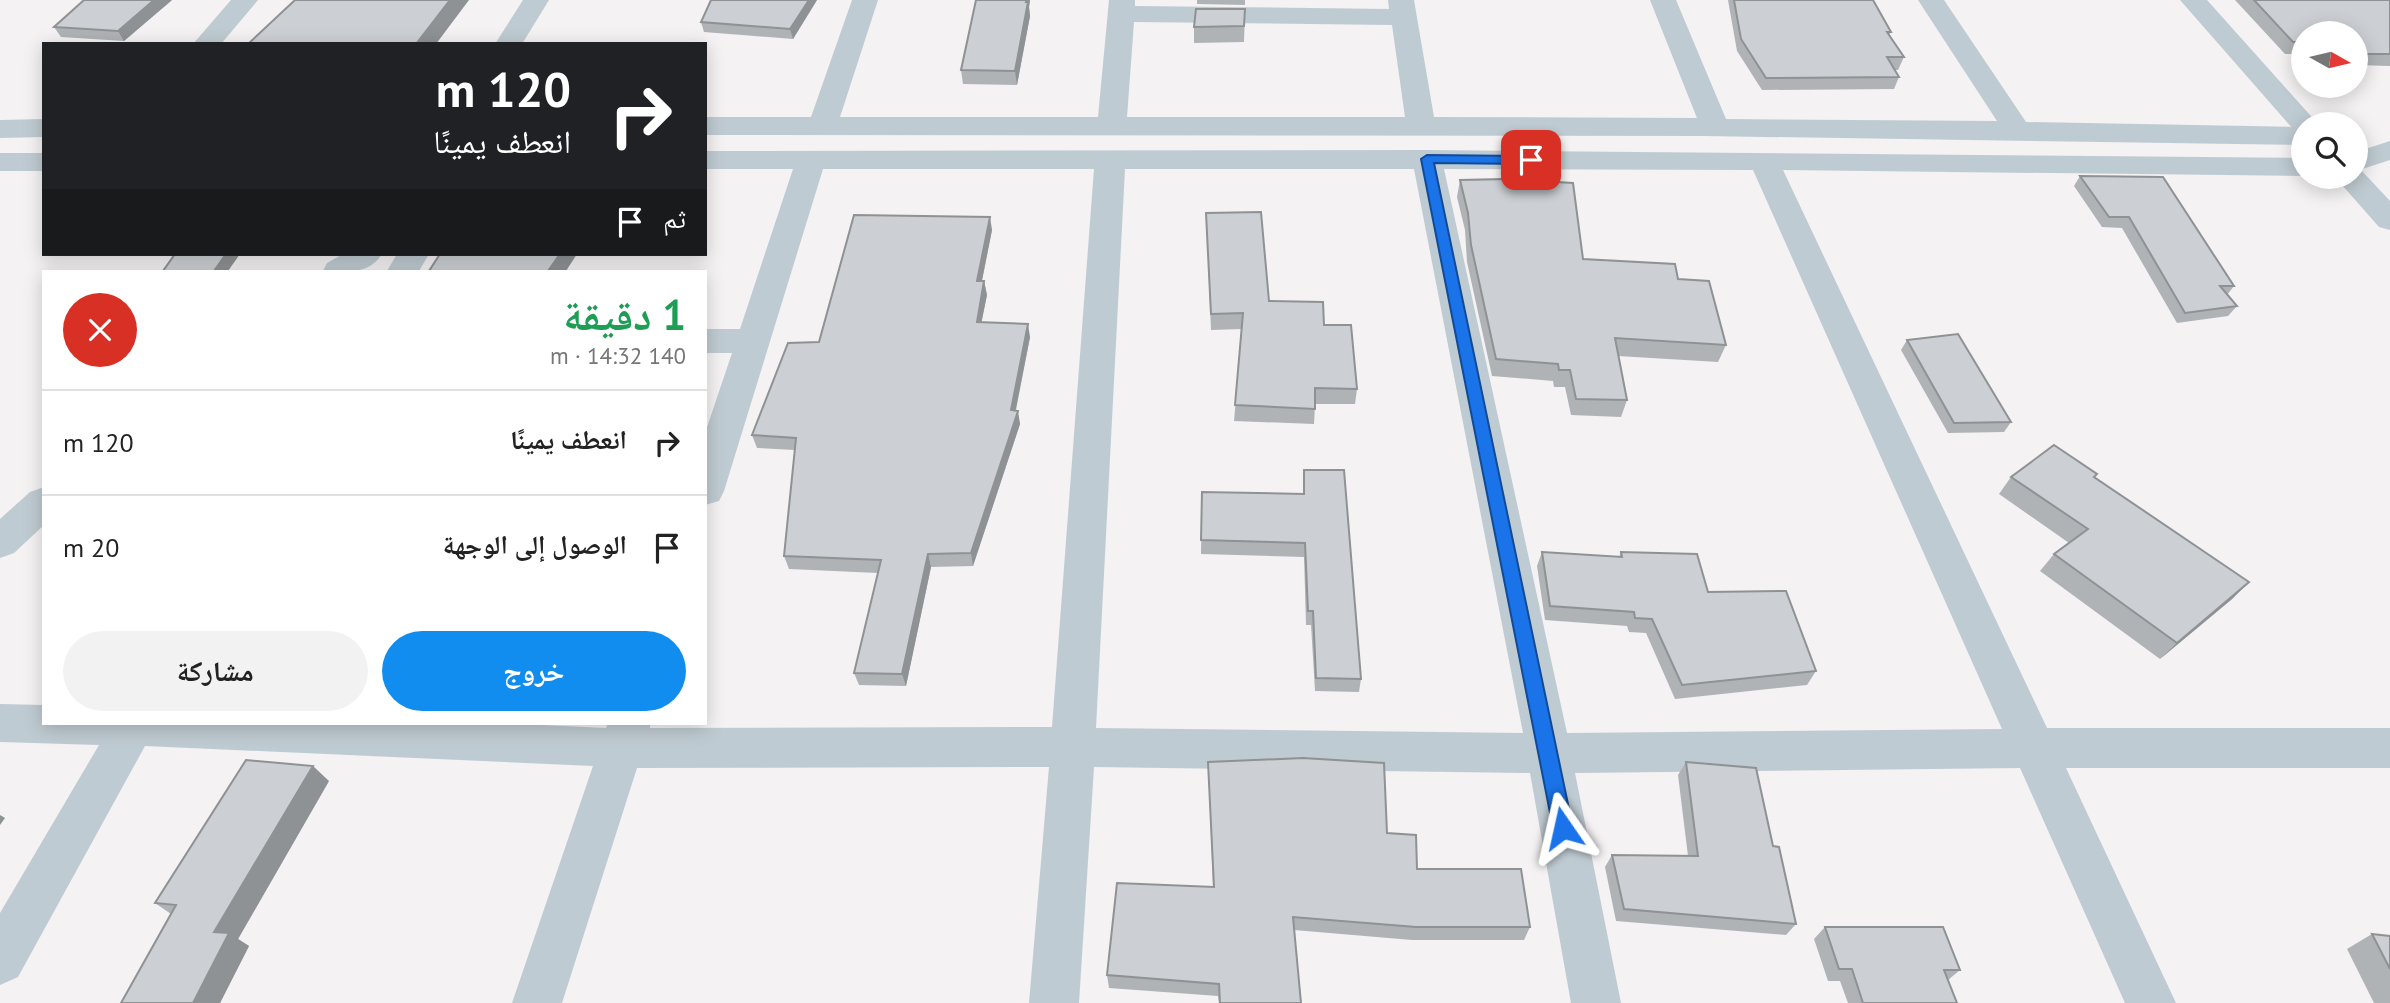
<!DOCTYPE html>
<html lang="ar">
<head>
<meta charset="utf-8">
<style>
  body { margin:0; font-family:"PT Sans","Noto Naskh Arabic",sans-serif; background:#f2f2f2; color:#222; direction:rtl; height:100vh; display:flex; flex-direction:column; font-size:26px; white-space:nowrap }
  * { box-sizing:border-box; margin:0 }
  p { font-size:23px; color:#767676 }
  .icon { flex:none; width:38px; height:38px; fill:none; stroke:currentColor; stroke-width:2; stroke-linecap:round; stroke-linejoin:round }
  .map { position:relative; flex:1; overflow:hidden; direction:ltr }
  .drawer { position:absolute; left:42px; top:270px; width:665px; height:455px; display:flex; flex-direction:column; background:#fff; border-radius:0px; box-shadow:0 4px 18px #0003; direction:rtl }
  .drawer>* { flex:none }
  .hud { position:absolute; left:42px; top:42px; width:665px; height:214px; border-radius:0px; box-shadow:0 4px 18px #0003; direction:rtl; background:#202124; color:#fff; overflow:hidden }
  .needle { width:46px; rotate:98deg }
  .fabs { position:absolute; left:2291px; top:21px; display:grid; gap:14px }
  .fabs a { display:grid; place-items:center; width:77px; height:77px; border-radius:50%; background:#fff; box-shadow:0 4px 18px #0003; font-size:35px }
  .pin { position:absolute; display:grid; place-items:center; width:60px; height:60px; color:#fff; margin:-30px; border-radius:14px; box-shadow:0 4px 10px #0006 }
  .me { position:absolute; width:77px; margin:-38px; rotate:349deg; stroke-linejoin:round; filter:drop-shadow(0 0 5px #0008) }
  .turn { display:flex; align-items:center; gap:24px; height:147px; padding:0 21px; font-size:32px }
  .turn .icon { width:91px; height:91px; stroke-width:2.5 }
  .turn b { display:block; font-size:49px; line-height:60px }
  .then { display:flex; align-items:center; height:66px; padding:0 21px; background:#0003; gap:14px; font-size:26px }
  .round { display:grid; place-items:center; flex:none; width:74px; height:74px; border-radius:37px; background:#f2f2f2 }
  .headline { display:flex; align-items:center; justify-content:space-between; height:119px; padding:0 21px }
  h1 { font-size:42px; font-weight:800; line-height:52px; color:#1e9e55 }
  .primary-button { display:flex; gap:14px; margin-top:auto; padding:14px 21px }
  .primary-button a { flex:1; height:80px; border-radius:42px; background:#118def; color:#fff; font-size:28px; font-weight:800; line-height:80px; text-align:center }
  .primary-button a+a { background:#f2f2f2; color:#222 }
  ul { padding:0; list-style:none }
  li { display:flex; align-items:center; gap:21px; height:105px; padding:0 21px; border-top:2px solid #e0e0e0 }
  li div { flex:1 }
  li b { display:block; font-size:26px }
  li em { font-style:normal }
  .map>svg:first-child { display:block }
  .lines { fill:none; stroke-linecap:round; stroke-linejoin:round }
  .minor { fill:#bfcbd2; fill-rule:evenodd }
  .tertiary { fill:#bfcbd2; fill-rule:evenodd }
  .wall { fill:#afb3b6 }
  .shaded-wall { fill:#8f9294 }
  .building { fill:#ccd0d4; stroke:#8f9294; stroke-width:2 }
  .route { fill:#1a73e8; stroke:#114b97; stroke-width:2 }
</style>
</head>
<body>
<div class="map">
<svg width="2390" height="1003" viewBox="0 0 2390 1003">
  <rect width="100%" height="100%" fill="#f4f2f2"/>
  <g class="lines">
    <g class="minor">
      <polygon points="231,0 258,0 221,44 193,44"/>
      <polygon points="523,0 549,0 522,44 495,44"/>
      <path d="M852 0H878L840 117H1098L1109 0H1135V6L1389 9 1388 0H1414L1434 117 1697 118 1650 0H1676L1726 119 1997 121 1918 0H1944L2026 122 2303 127V145L1704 136 705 135V117H811ZM1134 22 1392 25 1405 117H1127Z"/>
      <polygon points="44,119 44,137 0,138 0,120"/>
      <polygon points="2390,141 2390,160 2356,171 2356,152"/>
      <path d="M1427 150 2303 158V176L1783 170 2047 728H2390V768H2066L2176 1003H2125L2020 768 1575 773 1621 1003H1571L1530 773 1094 767 1079 1003H1029L1049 767 637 768 562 1003H512L593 766 145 746 18 977 0 985V913L99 745 0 742V704L44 705V723H498L606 728 608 723H650V728L1052 727 1094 169H823L724 491 719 501 705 505V433L732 353H705V329H740L793 169H705V151ZM1125 169H1414L1523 733 1096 728ZM1444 169 1753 170 2002 729 1567 733Z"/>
      <rect x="0" y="153" width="44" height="18"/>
      <path d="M343 254H382C368 276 345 271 323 271L327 263Z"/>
      <polygon points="397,254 429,254 419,271 387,271"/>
      <polygon points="44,487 44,525 14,553 0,558 0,519 30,492"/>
    </g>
    <g class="tertiary">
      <polygon points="2180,0 2207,0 2318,124 2303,124 2303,133 2294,130"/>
      <polygon points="2356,169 2361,170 2390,201 2390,230 2379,227 2335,177 2356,177"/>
    </g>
  </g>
  <g class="wall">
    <polygon points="172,0 124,41 61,37 54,27"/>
    <polygon points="817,0 793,39 704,32 701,22"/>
    <polygon points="976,0 1030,0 1029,7 1030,16 1017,85 963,84 961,70"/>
    <polygon points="1197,0 1245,0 1245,5 1197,4"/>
    <polygon points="1728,0 1873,0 1891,32 1889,35 1904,57 1898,70 1895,70 1899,77 1894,89 1762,90 1737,51"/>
    <polygon points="2235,0 2390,0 2390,66 2356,65 2356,33 2303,33 2303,54 2285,54"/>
    <polygon points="1245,9 1244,42 1194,43 1194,27"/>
    <polygon points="2080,176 2234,286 2227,295 2237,306 2228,316 2177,323 2122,228 2102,227 2074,186"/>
    <polygon points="1460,180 1583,259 1678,279 1726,345 1718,362 1618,356 1627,400 1621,417 1571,415 1565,387 1554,387 1553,381 1492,376 1467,262 1465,230 1457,197"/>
    <polygon points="1206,213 1269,301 1324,325 1357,389 1355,404 1315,404 1314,424 1234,421 1242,329 1211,330"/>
    <polygon points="992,230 982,281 984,281 987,295 981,322 1030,337 1016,410 1020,424 973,566 931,567 906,686 859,685 854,673 878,573 789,569 784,556 795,450 757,448 752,435 819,342"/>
    <polygon points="1907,340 2011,422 2004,432 1948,433 1901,350"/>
    <polygon points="1304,470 1361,679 1359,692 1315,691 1311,625 1306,625 1304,557 1201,554 1202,492 1303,494"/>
    <polygon points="2011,477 2094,478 2249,582 2232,599 2160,659 2040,571 2054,554 2069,543 1999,494"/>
    <polygon points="1542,552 1619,557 1621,552 1708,592 1816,671 1807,685 1675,699 1646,633 1629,632 1627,626 1545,620 1537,566"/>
    <polygon points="1208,762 1387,833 1417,869 1530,927 1524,940 1412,940 1294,930 1301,1003 1219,1003 1218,996 1109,988 1107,975 1213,887"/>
    <polygon points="1686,762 1773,846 1796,924 1786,935 1616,921 1605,867 1612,855 1688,856 1678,775"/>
    <polygon points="329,781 238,939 249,946 220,1003 121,1003 171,914 155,903"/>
    <polygon points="1825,927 1960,970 1948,980 1957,1003 1848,1003 1840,981 1828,981 1814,939"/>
    <polygon points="2372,934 2390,936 2390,1003 2374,1003 2347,949"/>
  </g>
  <g class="shaded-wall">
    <polygon points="154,0 172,0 124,41 118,31"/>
    <polygon points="450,0 469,0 436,44 416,44"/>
    <polygon points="809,0 817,0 793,39 790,29"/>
    <polygon points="1027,0 1030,0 1029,7 1030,16 1017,85 1015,71"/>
    <polygon points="990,217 992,230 979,295 977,281"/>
    <polygon points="226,254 240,254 228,271 214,271"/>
    <polygon points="560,254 577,254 566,271 548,271"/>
    <polygon points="984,281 987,295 979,335 977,322"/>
    <polygon points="1028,324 1030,337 1013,423 1011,410"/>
    <polygon points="1018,411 1020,424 973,566 971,553"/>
    <polygon points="928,554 931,567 906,686 902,674"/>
    <polygon points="2249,582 2232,599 2160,659 2177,643"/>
    <polygon points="313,766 329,781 238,939 249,946 220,1003 193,1003 214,932"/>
    <polygon points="0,815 5,818 0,825"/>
  </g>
  <g class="building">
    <polygon points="84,0 154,0 118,31 54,27"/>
    <polygon points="295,0 450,0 416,44 248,44"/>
    <polygon points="711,0 809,0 790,29 701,22"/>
    <polygon points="976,0 1027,0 1026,2 1028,2 1015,71 961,70"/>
    <polygon points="1734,0 1873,0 1891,32 1887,32 1904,57 1887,57 1899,77 1766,78 1741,39"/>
    <polygon points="2254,0 2390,0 2390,54 2360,54 2356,49 2356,33 2303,33 2303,42 2293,42"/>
    <polygon points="1196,9 1245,9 1244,26 1194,27"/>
    <polygon points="2080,176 2163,177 2234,286 2220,286 2237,306 2185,313 2129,217 2109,217"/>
    <polygon points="1556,178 1557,182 1573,183 1583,259 1675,264 1678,279 1709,281 1726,345 1615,338 1627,400 1576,399 1570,370 1559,370 1558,364 1496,359 1471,245 1468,213 1460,180"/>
    <polygon points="1261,212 1269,301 1323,302 1324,325 1351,325 1357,389 1315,388 1315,409 1235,405 1243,313 1211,314 1206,213"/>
    <polygon points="854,215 990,217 977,281 984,281 977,322 1028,324 1011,410 1018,411 971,553 928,554 902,674 854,673 881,560 784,556 796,438 752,435 788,343 819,342"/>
    <polygon points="175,254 226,254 214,271 163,271"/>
    <polygon points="440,254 560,254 548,271 429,271"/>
    <polygon points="1958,334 2011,422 1954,423 1907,340"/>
    <polygon points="2054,445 2097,474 2094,477 2249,582 2177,643 2054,554 2088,529 2011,477"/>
    <polygon points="1304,470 1344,470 1361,679 1316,678 1313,611 1308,611 1305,543 1201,540 1202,492 1304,494"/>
    <polygon points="1542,552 1622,557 1621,552 1697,554 1708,592 1786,591 1816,671 1682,685 1652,619 1635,618 1634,612 1550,606"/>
    <polygon points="1303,758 1384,763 1387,833 1416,835 1417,869 1521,869 1530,927 1416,927 1293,917 1301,1003 1220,1003 1219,984 1107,975 1117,883 1214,887 1208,762"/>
    <polygon points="246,760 313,766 214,932 229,933 193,1003 121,1003 176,905 155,903"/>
    <polygon points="1686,762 1756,768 1773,846 1779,847 1796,924 1624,909 1612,855 1698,856"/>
    <polygon points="1825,927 1943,927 1960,970 1944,970 1957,1003 1863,1003 1852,969 1839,969"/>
    <polygon points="2372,934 2390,936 2390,969"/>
  </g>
  <polygon class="route" points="1427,155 1531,156 1537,160 1531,164 1434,163 1573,828 1570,834 1563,837 1556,834 1553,828 1421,159"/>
</svg>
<div class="fabs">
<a><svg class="needle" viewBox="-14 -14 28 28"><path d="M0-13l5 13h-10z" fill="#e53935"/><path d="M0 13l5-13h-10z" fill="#767676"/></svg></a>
<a><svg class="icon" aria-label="search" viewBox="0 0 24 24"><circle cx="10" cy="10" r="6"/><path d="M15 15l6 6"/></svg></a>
</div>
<div class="pin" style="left:1531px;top:160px;background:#d93025"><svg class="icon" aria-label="arrive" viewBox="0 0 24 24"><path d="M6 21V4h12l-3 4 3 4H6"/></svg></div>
<svg class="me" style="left:1563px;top:828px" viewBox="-20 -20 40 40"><path d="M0-17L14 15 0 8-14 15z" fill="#1a73e8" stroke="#fff" stroke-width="4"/></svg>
<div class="hud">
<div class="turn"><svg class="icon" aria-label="right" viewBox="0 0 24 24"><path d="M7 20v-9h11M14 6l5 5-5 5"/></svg><div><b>120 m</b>انعطف يمينًا</div></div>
<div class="then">ثم<svg class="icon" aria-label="arrive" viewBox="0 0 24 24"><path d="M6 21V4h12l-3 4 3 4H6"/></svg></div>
</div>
<section class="drawer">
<div class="headline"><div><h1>1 دقيقة</h1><p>140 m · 14:32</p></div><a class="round" style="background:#d93025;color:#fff"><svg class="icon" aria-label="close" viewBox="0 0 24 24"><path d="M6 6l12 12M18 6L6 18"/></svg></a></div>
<ul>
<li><svg class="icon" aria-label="right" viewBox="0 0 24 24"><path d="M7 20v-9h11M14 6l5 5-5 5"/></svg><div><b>انعطف يمينًا</b></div><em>120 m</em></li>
<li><svg class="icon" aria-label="arrive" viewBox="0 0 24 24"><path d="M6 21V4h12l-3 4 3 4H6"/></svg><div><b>الوصول إلى الوجهة</b></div><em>20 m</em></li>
</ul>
<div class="primary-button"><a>خروج</a><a>مشاركة</a></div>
</section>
</div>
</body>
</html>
